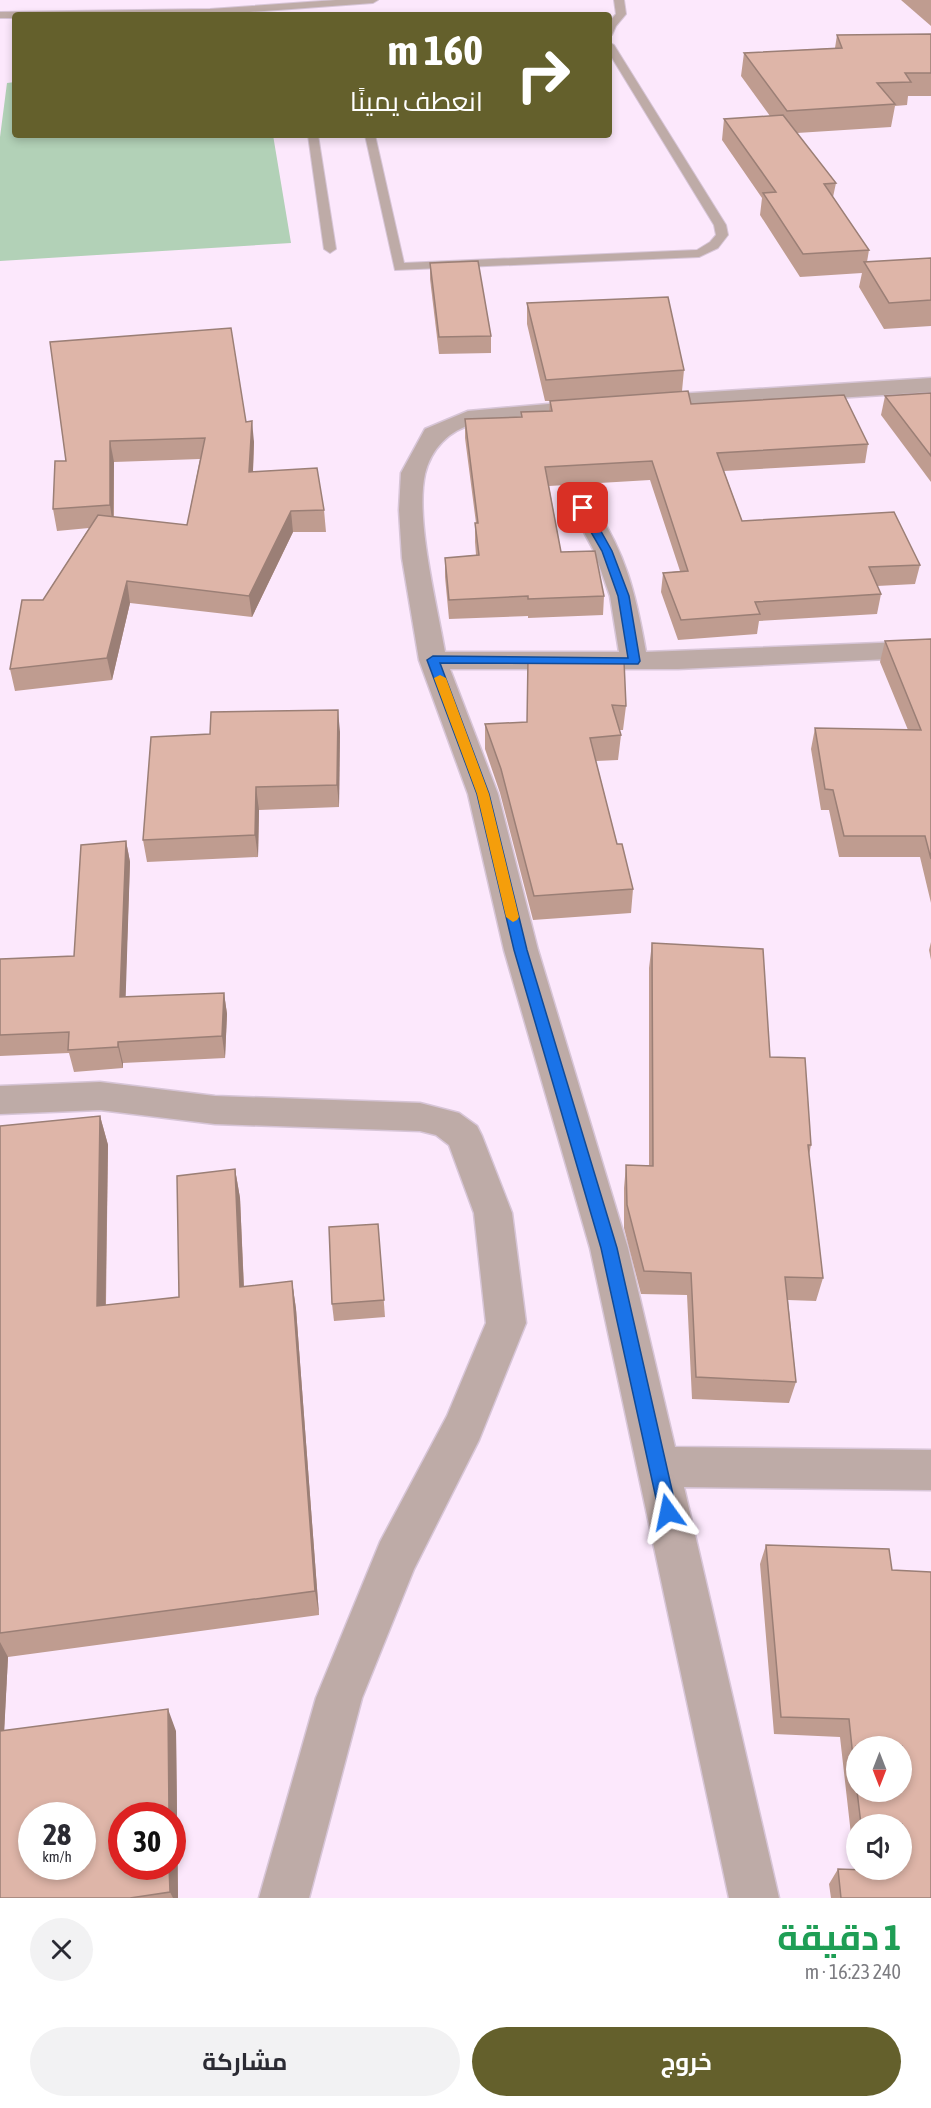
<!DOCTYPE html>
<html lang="ar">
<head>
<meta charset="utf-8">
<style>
  body { margin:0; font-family:"Asap Condensed",Cairo,sans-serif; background:#f2f2f3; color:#2b2b33; direction:rtl; height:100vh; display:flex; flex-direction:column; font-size:22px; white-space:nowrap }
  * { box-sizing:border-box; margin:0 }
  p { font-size:20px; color:#7c7c81 }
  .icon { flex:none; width:33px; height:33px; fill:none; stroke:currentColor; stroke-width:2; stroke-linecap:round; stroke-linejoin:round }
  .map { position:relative; height:1898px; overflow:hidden; direction:ltr }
  .side { display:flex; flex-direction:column; background:#fff; flex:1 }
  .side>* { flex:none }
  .top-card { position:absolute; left:12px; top:12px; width:600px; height:126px; border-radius:6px; box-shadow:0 3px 9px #0003; direction:rtl; background:#64602c; color:#fff; overflow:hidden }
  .needle { width:39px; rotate:180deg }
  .buttons { position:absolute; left:846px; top:1736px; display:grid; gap:12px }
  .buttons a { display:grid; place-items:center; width:66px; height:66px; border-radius:50%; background:#fff; box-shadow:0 3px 9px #0003; font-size:30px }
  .speed { position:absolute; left:18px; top:1802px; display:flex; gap:12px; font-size:30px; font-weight:700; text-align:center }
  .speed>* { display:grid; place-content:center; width:78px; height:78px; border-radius:50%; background:#fff; box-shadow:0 3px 9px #0003; line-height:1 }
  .speed small { font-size:15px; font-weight:400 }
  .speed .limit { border:9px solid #d22; background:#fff; color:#111 }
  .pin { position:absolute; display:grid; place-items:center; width:51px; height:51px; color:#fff; margin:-26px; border-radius:12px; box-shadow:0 3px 9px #0006 }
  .me { position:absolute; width:66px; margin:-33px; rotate:348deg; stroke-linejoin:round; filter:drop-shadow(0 0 4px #0008) }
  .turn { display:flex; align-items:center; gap:21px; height:126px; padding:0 30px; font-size:27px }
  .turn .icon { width:78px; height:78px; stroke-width:2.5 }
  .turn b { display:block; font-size:42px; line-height:51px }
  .round { display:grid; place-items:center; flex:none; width:63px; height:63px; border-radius:32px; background:#f2f2f3 }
  .headline { display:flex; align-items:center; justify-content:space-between; height:102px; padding:0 30px }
  h1 { font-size:36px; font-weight:700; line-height:45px; color:#1e9e55 }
  .button { display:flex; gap:12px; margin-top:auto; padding:12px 30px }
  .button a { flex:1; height:69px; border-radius:36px; background:#64602c; color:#fff; font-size:24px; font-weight:700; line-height:69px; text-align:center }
  .button a+a { background:#f2f2f3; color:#2b2b33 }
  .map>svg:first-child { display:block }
  .green { fill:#b2d1b7 }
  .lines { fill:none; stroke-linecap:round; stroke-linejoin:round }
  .service-casing { stroke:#d7c5d7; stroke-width:2 }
  .minor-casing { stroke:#d7c5d7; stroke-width:3 }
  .service { fill:#beaba7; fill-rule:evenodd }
  .minor { fill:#beaba7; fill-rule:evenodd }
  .wall { fill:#bf9c90; fill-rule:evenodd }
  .shaded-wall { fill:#9b7f76 }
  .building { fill:#deb5a8; stroke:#9b7f76; stroke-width:1.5; fill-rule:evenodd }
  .route { fill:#1a73e8; stroke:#114b97; stroke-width:1.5 }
  .slow { fill:#f59e0b }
</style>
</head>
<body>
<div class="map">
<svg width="931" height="1898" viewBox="0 0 931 1898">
  <rect width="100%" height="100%" fill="#fce8fc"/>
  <polygon class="green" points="15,82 15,135 273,135 291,243 0,261 0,137 7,83"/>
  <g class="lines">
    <g class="service-casing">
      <g id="service">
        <polygon points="336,0 378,0 373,3 210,15 15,15 15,18 0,18 0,12 210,9"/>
        <polygon points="614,0 624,0 626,14 616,26 612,35 609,36 609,22 616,14"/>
        <polygon points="609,42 614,45 726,225 728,235 718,248 699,257 395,270 365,135 375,135 404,263 697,250 710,242 716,235 714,225 609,53"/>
        <polygon points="308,135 318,135 336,249 330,253 324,249"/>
      </g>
    </g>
    <g class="minor-casing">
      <g id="minor">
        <polygon points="931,378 931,392 645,410 637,408 634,403 637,398 645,396"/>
        <path d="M594 400 602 402 605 407 602 412C561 422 515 415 474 424 449 430 431 449 425 474 415 519 437 604 445 652H619L610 596 594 551 571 508 574 503 583 501 592 503C626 552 636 595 646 652L931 641V657L678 669H450L498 794 538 950 628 1248 675 1447 931 1450V1490L684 1487 779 1898H729L590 1248 504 950 468 794 419 660 402 558 399 510 401 473 425 429 468 411Z"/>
        <polygon points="100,1082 215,1096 420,1103 459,1113 477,1126 482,1136 512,1213 526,1323 479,1440 414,1569 362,1698 309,1898 259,1898 316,1698 380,1542 447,1416 486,1323 474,1213 449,1145 436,1135 420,1131 215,1124 100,1110 0,1114 0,1086"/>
      </g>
    </g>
    <use href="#service" class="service"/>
    <use href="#minor" class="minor"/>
  </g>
  <g class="wall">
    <polygon points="901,0 931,0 931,26"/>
    <polygon points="931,34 931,96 908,96 907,105 895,106 891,127 797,133 836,183 833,197 869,250 867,262 931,258 931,326 884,329 859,287 862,273 800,277 760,215 762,198 722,140 724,119 770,116 741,76 744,53 835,48 837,35"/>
    <polygon points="430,263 491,336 491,353 439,354 430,279"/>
    <polygon points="527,303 684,370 682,391 691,404 868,444 865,463 724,471 742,521 920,565 915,584 877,586 881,594 877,614 759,621 757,634 678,640 661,592 663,573 680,571 650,480 549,486 561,552 604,596 603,615 528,618 528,616 449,619 445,577 445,558 476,555 475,542 475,523 476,523 465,438 465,419 521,417 521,412 549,411 550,401 545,401 527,324"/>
    <path d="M50 342 246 422 254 442 253 472 324 510 326 532H293L252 617 130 603 112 680 15 691 10 669 43 600 89 528 57 531 53 509 66 461ZM200 459 187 525 114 517V462Z"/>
    <polygon points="931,393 931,482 881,415 885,396"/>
    <polygon points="931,639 931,903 920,857 839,857 829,810 821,810 811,749 815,728 908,730 880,662 885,641"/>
    <polygon points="528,659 626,706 623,730 619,730 621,735 618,760 596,761 617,844 633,889 631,913 533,920 500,793 485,749 485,724 527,722"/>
    <polygon points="340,732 339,807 259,810 258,857 147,862 143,840"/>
    <polygon points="126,841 130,862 125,997 224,993 227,1014 225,1058 123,1063 123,1068 74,1072 69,1053 0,1056 0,959 74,956"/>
    <polygon points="931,942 931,960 929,950"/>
    <polygon points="652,943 770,1057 811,1145 809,1155 823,1278 816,1301 788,1300 796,1382 789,1403 692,1399 687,1295 641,1294 624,1228 624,1188 626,1165 649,1165 649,968"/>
    <polygon points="100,1116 108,1145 106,1305 179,1297 235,1169 240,1198 244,1287 292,1281 296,1309 319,1615 8,1657 4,1731 176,1731 178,1898 0,1898 0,1126"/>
    <polygon points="378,1224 385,1317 334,1321 332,1304"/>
    <path d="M766 1545 889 1549 931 1898H831L829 1884 838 1869 855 1870 840 1737 774 1734 760 1564ZM856 1746 902 1791H856ZM856 1824H902V1869H856Z"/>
  </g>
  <g class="shaded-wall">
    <polygon points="252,421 254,442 252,494 249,472"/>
    <polygon points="110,441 114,462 113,526 110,505"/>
    <polygon points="291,511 293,532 252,617 249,596"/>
    <polygon points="127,581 130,603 112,680 107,658"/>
    <polygon points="338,710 340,732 339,807 337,785"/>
    <polygon points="256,787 259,810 258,857 255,835"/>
    <polygon points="126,841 130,862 125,1018 120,997"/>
    <polygon points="224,993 227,1014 225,1058 222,1036"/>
    <polygon points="118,1042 123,1063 123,1068 118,1047"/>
    <polygon points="100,1116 108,1145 105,1334 97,1306"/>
    <polygon points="235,1169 240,1198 245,1316 240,1287"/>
    <polygon points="292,1281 296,1309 319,1615 315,1591"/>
    <polygon points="0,1642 8,1657 3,1754 0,1749"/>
    <polygon points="168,1709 176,1731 178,1898 173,1898 170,1892 169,1866 172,1866 172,1815 169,1815"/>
  </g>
  <g class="building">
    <polygon points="931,34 931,73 905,73 911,82 877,83 895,104 787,111 744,53 842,48 837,35"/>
    <polygon points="783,115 836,183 824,184 869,250 803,254 763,193 776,192 724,119"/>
    <polygon points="931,258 931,300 889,303 864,262"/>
    <polygon points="478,261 491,336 439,337 430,263"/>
    <polygon points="668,297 684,370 546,380 527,303"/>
    <polygon points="231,328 246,422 252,421 249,472 317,468 324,510 291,511 249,596 127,581 107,658 10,669 22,600 43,600 98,515 187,525 205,438 110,441 110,505 53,509 55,461 66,461 50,342"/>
    <polygon points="688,391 691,404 844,395 868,444 717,453 742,521 894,512 920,565 869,567 881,594 755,602 760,614 681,620 663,573 688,571 652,461 545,467 561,552 595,551 604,596 528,599 528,596 449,600 445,558 479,555 475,523 478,523 465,419 522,417 521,412 552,411 550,401"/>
    <polygon points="931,393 931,456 885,396"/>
    <polygon points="931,639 931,859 925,836 844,836 833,790 825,789 815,728 921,730 885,641"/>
    <polygon points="528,659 624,661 626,706 612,705 621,735 590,738 617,844 622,844 633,889 534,896 501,769 485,724 527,722"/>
    <polygon points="338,710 337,785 256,787 255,835 143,840 151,737 210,734 211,712"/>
    <polygon points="126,841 120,997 224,993 222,1036 118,1042 118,1047 68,1050 69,1032 0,1035 0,959 74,956 81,845"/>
    <polygon points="652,943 763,949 770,1057 805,1058 811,1145 808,1145 823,1278 785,1277 796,1382 696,1377 691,1273 644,1271 627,1205 626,1165 653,1166"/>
    <polygon points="100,1116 97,1306 179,1297 177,1176 235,1169 240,1287 292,1281 315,1591 0,1633 0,1126"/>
    <polygon points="378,1224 384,1300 332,1304 329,1227"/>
    <polygon points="766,1545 889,1549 892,1570 931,1572 931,1898 841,1898 838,1869 866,1870 866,1869 902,1869 902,1824 861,1824 857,1791 902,1791 902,1746 856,1746 856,1786 849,1719 781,1717"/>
    <path d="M168 1709 169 1815H122V1866H169L170 1892 130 1898H0V1731ZM32 1815H82V1866H32Z"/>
  </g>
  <polygon class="route" points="583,505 588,508 612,551 629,596 640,661 638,664 440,663 489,794 527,950 617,1248 677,1512 674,1518 668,1521 662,1518 659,1512 601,1248 514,950 477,794 427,660 433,656 628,658 618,596 602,551 577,508"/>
  <polygon class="slow" points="440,675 446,678 489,794 519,917 517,920 513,922 506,917 477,794 434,678"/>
</svg>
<div class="buttons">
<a><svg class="needle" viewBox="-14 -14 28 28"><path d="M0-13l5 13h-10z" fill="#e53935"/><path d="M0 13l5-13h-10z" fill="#7c7c81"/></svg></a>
<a><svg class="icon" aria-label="sound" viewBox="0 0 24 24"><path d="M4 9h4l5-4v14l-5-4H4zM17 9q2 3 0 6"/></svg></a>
</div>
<div class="speed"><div>28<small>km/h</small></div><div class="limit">30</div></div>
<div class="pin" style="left:583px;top:508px;background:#d93025"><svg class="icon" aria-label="arrive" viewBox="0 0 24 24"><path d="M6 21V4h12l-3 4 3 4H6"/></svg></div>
<svg class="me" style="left:668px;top:1512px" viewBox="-20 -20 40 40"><path d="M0-17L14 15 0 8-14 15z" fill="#1a73e8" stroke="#fff" stroke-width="4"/></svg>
<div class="top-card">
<div class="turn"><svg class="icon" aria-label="right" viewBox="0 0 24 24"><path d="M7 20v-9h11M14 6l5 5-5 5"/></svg><div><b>160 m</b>انعطف يمينًا</div></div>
</div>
</div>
<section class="side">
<div class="headline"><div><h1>1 دقيقة</h1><p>240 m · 16:23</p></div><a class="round"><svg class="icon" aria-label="close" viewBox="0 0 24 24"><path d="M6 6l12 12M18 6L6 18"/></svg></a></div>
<div class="button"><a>خروج</a><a>مشاركة</a></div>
</section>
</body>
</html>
